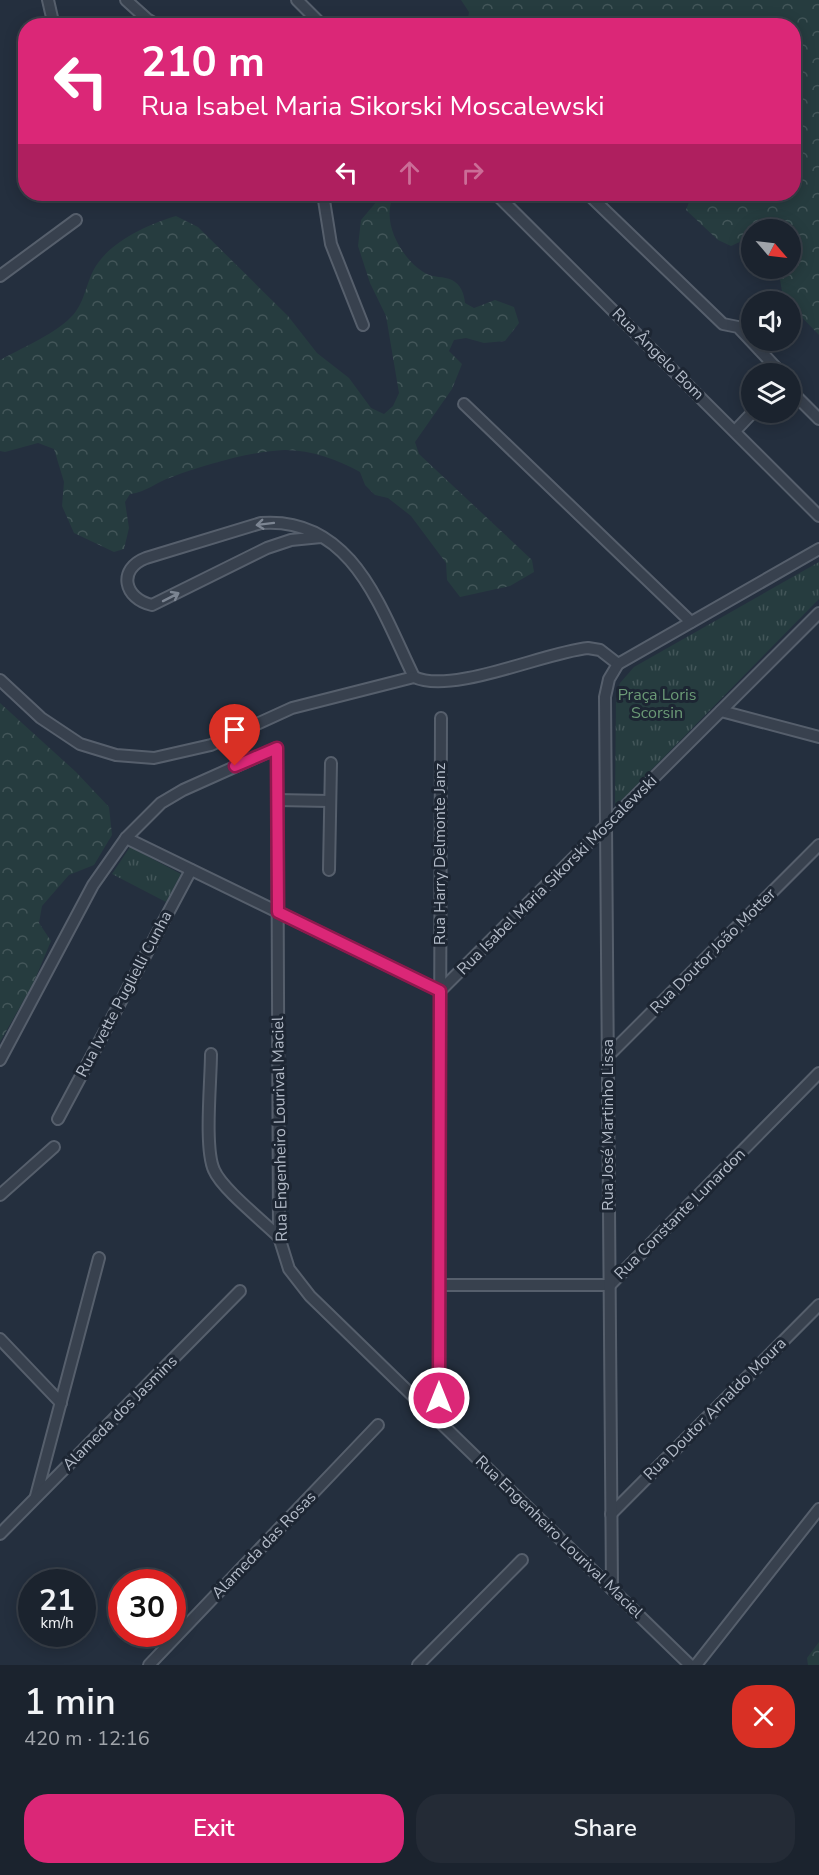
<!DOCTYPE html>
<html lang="en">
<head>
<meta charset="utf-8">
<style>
  body { margin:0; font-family:"Nunito Sans",sans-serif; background:#242b36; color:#f1f3f6; height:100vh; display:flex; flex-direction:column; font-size:22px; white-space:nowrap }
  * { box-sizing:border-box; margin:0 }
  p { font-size:20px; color:#a0a4aa }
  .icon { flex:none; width:33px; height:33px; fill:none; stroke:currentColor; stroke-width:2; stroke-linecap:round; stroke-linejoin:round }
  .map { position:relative; height:1665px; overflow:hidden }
  .details { display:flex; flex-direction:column; background:#1b232e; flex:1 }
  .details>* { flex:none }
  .banner { position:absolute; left:18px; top:18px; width:783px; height:183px; border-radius:24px; box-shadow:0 3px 15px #0003,0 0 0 2px #39404a; background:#db2777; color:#fff; overflow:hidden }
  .needle { width:39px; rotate:118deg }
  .fabs { position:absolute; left:741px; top:219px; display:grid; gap:12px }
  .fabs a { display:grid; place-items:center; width:60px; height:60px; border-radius:50%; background:#1b232e; box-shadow:0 3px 15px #0003,0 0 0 2px #39404a; font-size:30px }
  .speed { position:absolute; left:18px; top:1569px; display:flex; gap:12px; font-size:30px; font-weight:700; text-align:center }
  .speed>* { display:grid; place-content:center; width:78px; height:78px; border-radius:50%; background:#1b232e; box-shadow:0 3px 15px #0003,0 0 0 2px #39404a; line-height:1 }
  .speed small { font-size:15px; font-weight:400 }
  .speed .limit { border:9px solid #d22; background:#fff; color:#111 }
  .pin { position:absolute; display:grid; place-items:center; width:51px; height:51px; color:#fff; margin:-62px -26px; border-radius:50% 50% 50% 0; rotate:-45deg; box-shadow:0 0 6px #0007 }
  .pin .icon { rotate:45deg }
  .me { position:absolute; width:66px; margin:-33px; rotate:0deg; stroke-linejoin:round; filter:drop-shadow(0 0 4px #0008) }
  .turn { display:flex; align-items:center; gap:21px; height:126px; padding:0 24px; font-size:27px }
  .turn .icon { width:78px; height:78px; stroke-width:2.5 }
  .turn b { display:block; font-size:42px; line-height:51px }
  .lanes { display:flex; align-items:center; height:57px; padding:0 24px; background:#0003; justify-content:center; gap:30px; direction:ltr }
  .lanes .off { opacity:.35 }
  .round { display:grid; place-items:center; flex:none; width:63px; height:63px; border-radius:24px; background:#242b36 }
  .overview { display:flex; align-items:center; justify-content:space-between; height:102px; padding:0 24px }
  h1 { font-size:36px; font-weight:600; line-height:45px }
  .action { display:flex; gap:12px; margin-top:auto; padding:12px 24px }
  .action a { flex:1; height:69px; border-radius:24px; background:#db2777; color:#fff; font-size:24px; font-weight:600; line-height:69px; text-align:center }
  .action a+a { background:#242b36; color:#f1f3f6 }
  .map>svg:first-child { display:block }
  .grass { fill:url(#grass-tufts) }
  .forest { fill:url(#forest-crowns) }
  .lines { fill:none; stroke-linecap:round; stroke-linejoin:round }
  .street-casing { stroke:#565f6c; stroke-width:14 }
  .street { stroke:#38414e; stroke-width:10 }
  .oneway { stroke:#7c8592 }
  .route-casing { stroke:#8e194d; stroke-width:15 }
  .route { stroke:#db2777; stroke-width:10 }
  .labels { text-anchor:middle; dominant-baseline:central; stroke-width:6; stroke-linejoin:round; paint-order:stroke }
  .street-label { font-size:16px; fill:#b4bcc9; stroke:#1d2633 }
  .park-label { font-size:16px; fill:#6b9a76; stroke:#1d2633 }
</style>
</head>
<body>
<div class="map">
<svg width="819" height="1665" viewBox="0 0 819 1665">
  <defs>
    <pattern id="grass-tufts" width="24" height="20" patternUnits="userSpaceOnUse" patternTransform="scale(1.5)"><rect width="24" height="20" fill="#263c3f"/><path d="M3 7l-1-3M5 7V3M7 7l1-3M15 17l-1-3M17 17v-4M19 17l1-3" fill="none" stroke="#435659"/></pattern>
    <pattern id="forest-crowns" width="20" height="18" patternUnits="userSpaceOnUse" patternTransform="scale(1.5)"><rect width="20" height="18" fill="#263c3f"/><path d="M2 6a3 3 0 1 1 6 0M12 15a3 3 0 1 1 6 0" fill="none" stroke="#435659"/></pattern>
  </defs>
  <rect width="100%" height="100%" fill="#242f3e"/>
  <g class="grass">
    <polygon points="819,562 819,599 615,807 616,694 620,683 634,667"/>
    <polygon points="130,847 181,874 166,902 112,874"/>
  </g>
  <g class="forest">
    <polygon points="461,0 819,0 819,335 791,306 790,302 783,298 780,279 773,269 790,268 790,230 752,230 751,242 746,239 731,246 718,240 686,210 692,194 794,194 794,26 467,25 469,12"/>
    <path d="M383 194H395C379 219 401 259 425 273 433 278 444 276 452 280 461 285 464 293 465 303L474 308 495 300 514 307 519 323 505 341 484 343 466 338 454 340 449 351 462 364 452 389 415 442 419 454 532 560 534 572 510 586 460 597 447 580 446 563 411 516 388 498 375 495 365 485 360 472C338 460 312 450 285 450 253 451 203 465 172 477 156 482 147 492 130 494L125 502 129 528 124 549 114 552 74 533 62 506 64 482 54 449 38 443 5 452 0 451V360C20 349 52 335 68 320 84 306 84 290 93 271 107 243 148 224 176 216L198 227 288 316 317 353 349 378 371 408 384 414 393 406 399 393 386 316 370 283 358 246 361 220Z"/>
    <polygon points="0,703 76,772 109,807 112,835 94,865 69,875 42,906 39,923 51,941 33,984 0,1042"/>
    <polygon points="819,1642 819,1665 808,1665 807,1658"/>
  </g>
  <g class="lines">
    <g class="street-casing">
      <g id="street">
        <polyline points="48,0 54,26"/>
        <polyline points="126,0 147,19 159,26"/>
        <polyline points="297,0 323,26"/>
        <polyline points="323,194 331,244 363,325"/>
        <polyline points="496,194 819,516"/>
        <polyline points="588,194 723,324 738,327 782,374"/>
        <polyline points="0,276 76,220"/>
        <polyline points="790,390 819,419"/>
        <polyline points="464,404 691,622"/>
        <polyline points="735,431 753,412"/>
        <path d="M321 537 291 540 267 548 152 605C124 599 117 569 146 558L261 523C353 516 381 610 414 677"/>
        <path d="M0 680 41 718 80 744 116 755 154 758 211 745 292 708 414 677C452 695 545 652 588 648L600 650 618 664"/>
        <polyline points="721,711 819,737"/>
        <polyline points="277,800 329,801"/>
        <polyline points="126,838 440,991 819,613"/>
        <polyline points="329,870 331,763"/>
        <path d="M211 1054C211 1081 204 1148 214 1170 222 1189 263 1221 279 1237"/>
        <polyline points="608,1056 819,845"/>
        <polyline points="0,1060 93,885 126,838 161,803 183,790 277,748 279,1237 289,1269 310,1296 690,1665"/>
        <polyline points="58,1119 191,870"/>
        <polyline points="0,1195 54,1147"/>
        <polyline points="439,1285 610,1285 819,1073"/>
        <polyline points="0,1339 61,1403"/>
        <polyline points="439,1421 441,718"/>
        <polyline points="36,1496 99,1258"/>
        <polyline points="611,1514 819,1305"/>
        <polyline points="0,1534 240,1291"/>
        <polyline points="612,1589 605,697 609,679 618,664 819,549"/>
        <polyline points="149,1665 378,1425"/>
        <polyline points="418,1665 522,1560"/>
        <polyline points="696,1665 819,1509"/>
      </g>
    </g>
    <use href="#street" class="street"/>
  </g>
  <defs><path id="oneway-shaft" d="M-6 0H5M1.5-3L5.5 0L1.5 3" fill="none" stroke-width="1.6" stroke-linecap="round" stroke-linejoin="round" transform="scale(1.5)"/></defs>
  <g class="oneway">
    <use href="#oneway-shaft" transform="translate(265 524) rotate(173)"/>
    <use href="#oneway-shaft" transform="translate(171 597) rotate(-27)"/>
  </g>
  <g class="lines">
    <g class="route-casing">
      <polyline id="route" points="235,766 277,748 278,912 440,991 439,1398"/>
    </g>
    <use href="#route" class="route"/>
  </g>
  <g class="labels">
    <g class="street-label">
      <text transform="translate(658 354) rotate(45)">Rua Ângelo Bom</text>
      <text transform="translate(440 854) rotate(-90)">Rua Harry Delmonte Janz</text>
      <text transform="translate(557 875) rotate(-45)">Rua Isabel Maria Sikorski Moscalewski</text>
      <text transform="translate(713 951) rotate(-45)">Rua Doutor João Motter</text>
      <text transform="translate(124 994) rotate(-62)">Rua Ivette Puglielli Cunha</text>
      <text transform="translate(608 1125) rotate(-90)">Rua José Martinho Lissa</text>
      <text transform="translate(280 1129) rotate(-91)">Rua Engenheiro Lourival Maciel</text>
      <text transform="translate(680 1214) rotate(-45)">Rua Constante Lunardon</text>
      <text transform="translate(715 1409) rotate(-45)">Rua Doutor Arnaldo Moura</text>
      <text transform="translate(120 1413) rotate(-45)">Alameda dos Jasmins</text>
      <text transform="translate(559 1537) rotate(44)">Rua Engenheiro Lourival Maciel</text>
      <text transform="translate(264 1545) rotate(-46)">Alameda das Rosas</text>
    </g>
    <g class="park-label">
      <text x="657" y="695">Praça Loris<tspan x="657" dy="18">Scorsin</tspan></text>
    </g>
  </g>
</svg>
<div class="fabs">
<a><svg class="needle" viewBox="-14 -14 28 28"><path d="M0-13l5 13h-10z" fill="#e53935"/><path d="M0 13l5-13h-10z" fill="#a0a4aa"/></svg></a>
<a><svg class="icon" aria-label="sound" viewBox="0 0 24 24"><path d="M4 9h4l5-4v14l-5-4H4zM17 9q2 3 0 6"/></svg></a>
<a><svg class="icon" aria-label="layers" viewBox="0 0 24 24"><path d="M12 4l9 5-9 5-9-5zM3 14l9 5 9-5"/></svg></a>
</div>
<div class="speed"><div>21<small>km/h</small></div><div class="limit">30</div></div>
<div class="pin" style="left:235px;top:766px;background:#d93025"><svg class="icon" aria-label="arrive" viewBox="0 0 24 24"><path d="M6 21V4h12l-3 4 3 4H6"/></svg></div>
<svg class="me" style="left:439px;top:1398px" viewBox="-20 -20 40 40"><circle r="17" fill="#db2777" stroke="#fff" stroke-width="3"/><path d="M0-11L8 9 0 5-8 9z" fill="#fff"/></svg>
<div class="banner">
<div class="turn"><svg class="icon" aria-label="left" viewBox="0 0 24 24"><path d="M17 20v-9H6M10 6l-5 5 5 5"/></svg><div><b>210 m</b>Rua Isabel Maria Sikorski Moscalewski</div></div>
<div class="lanes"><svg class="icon" aria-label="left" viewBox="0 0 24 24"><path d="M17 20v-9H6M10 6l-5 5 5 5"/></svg><svg class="icon off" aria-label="ahead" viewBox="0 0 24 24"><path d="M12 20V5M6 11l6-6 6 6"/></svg><svg class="icon off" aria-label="right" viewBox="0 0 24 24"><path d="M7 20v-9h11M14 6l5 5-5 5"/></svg></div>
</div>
</div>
<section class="details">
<div class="overview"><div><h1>1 min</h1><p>420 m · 12:16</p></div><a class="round" style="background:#d93025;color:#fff"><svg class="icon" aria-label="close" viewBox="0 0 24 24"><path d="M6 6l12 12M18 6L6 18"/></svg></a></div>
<div class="action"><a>Exit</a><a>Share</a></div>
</section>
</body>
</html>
